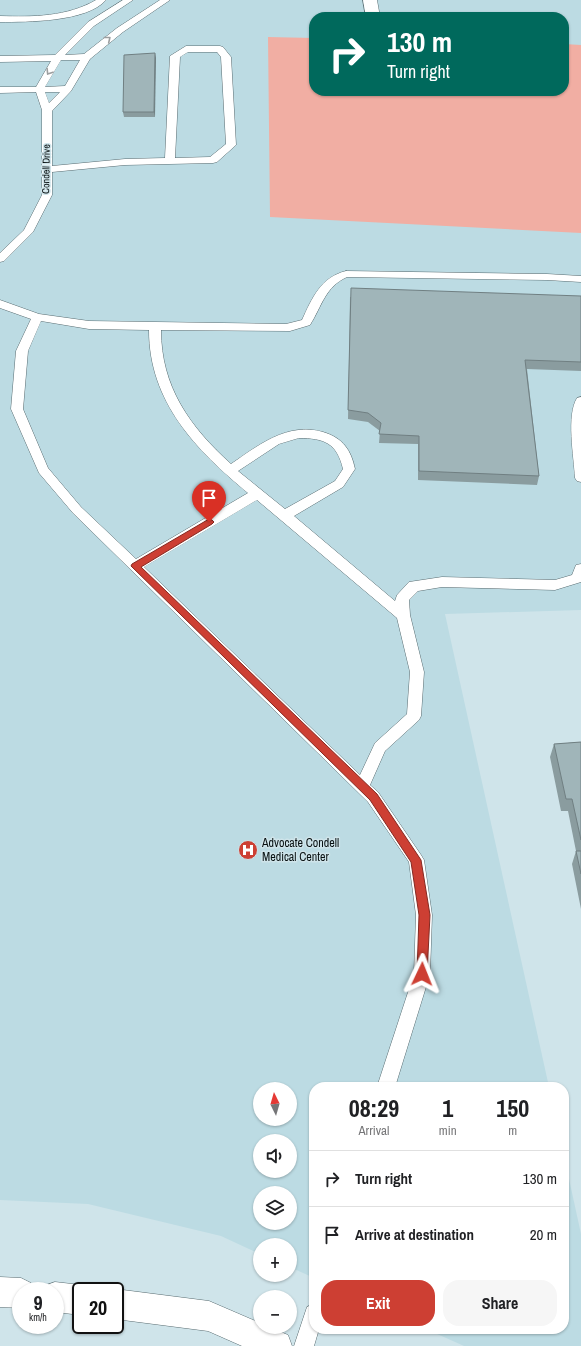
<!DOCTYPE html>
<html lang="en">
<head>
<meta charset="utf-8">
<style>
  body { margin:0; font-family:"Archivo Narrow",sans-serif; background:#f6f6f6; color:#202124; height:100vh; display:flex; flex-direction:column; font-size:15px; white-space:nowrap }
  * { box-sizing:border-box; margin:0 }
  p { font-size:13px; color:#757577 }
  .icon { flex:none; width:22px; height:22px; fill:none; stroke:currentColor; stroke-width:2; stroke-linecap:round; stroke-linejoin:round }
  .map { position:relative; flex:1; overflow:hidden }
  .drawer { position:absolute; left:309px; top:1082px; width:260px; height:252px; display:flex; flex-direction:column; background:#fff; border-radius:16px; box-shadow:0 1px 3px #0004 }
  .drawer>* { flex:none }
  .guide { position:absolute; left:309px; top:12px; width:260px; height:84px; border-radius:16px; box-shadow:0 1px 3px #0004; background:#00695c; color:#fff; overflow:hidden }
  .needle { width:26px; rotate:355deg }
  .buttons { position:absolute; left:253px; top:1082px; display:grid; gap:8px }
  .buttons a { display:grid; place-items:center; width:44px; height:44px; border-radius:50%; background:#fff; box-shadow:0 1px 3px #0004; font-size:20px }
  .speed { position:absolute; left:12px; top:1282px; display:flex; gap:8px; font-size:20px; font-weight:700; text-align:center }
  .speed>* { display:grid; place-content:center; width:52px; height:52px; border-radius:50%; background:#fff; box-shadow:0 1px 3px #0004; line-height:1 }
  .speed small { font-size:10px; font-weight:400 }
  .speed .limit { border:2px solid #111; border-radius:6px; background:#fff; color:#111 }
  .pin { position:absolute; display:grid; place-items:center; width:34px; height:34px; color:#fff; margin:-41px -17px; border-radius:50% 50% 50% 0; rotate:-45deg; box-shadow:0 0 4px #0007 }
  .pin .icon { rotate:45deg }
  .me { position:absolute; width:44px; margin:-22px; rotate:2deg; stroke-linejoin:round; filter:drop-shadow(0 0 3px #0008) }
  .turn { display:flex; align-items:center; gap:14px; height:84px; padding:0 12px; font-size:18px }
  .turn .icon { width:52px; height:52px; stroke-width:2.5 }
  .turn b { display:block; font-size:28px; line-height:34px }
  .eta { display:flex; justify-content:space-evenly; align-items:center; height:68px; text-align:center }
  .eta b { font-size:24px; font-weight:700; line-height:28px }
  .primary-button { display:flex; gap:8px; margin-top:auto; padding:8px 12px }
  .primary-button a { flex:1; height:46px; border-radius:16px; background:#cd3f33; color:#fff; font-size:16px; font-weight:700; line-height:46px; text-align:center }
  .primary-button a+a { background:#f6f6f6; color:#202124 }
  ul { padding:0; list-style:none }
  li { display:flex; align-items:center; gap:12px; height:56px; padding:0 12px; border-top:1px solid #e0e0e0 }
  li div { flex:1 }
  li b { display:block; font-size:15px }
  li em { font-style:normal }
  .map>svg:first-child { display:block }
  .built { fill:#bcdbe3; fill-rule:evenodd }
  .green { fill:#f1aea3 }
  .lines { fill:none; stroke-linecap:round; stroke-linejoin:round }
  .service-casing { stroke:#596c71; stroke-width:1 }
  .minor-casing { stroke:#596c71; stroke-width:1 }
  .tertiary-casing { stroke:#596c71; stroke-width:1 }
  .service { fill:#fff; fill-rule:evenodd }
  .minor { fill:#fff; fill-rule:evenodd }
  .tertiary { fill:#fff; fill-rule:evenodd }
  .wall { fill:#8a9c9f }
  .shaded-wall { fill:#707f82 }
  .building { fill:#a0b5b9; stroke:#707f82 }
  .oneway { stroke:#9c9fa0 }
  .route { fill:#cd3f33; stroke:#852921 }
  .labels { text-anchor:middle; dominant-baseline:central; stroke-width:3; stroke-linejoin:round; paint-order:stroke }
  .far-street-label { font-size:10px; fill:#081011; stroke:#cfe4ea }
  .poi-label { font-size:12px; fill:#081011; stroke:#cfe4ea; text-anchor:start }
</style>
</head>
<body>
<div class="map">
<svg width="581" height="1346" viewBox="0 0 581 1346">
  <rect width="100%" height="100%" fill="#cfe4ea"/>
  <g class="built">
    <path d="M0 0H581V610L445 614 549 1087H314V1278L290 1267V1245H260V1254L221 1236 88 1204 0 1200ZM314 17H564V91H314ZM260 1089H290V1119H260ZM260 1141H290V1171H260ZM260 1193H290V1223H260Z"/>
    <polygon points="564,1156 581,1234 581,1346 464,1346 426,1329 564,1329"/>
  </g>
  <polygon class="green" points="268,37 314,38 314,91 564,91 564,44 581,45 581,233 270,217"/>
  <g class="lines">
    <g class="service-casing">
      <g id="service">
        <path d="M96 0H106C87 22 27 22 0 22V16C33 17 67 17 96 0Z"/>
        <path d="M123 0H133L94 26 65 55 84 54 117 28 160 0H170L123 32 90 59 71 91 52 111V166L125 159 165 158 170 56 186 46H220L223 47 231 57 236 145 217 162 213 163 125 165 52 172V195L33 232 4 261 0 262V253L24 230 42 195V110L36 92 0 93V87H36L51 61 0 62V56L55 55 88 22ZM188 52H217L221 57 226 144 210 157 175 158 180 57ZM61 60H80L65 86 45 87ZM45 92H60L49 103Z"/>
        <path d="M346 271 547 274 581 276V282L547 280 347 277C325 287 322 306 310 325L290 331 161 330C161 387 190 427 231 464 259 445 287 422 323 432 343 438 351 450 355 469L343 487 294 516 395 601 397 595 409 582 442 577 555 580 572 575 576 565 581 564V582L555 590 442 587 418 591 409 600 410 615 424 672 421 716 419 720 385 751 370 785 378 792 421 855 424 860 432 915 430 974 395 1087H377L414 974 416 915 409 862 368 802 73 513 39 473 11 409 16 351 31 319 0 308V300L39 314 89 321 286 324 302 320C312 298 321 277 346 271ZM41 321 89 329 149 330C149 402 196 450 248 493L136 559 81 507 48 468 23 409 28 351ZM299 438C324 438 337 443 343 469L335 481 285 509 238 471 279 444ZM257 500 397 618 410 672 407 714 375 743 360 775 144 567Z"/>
        <path d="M581 397V482L577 481 575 478C574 457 566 415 577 398Z"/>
        <polygon points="314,1304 314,1329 319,1329 314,1346 294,1346 307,1307"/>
      </g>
    </g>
    <g class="minor-casing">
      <polygon id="minor" points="363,0 377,0 380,17 366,17"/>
    </g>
    <g class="tertiary-casing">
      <g id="tertiary">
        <polygon points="0,1277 21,1278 31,1283 35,1291 21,1291 21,1308 0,1307"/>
        <polygon points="55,1282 81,1285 92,1289 92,1291 81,1291 81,1315 55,1312 55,1291 43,1291 44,1286"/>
        <polygon points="115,1289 209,1301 260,1323 260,1327 269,1327 288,1335 292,1346 242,1346 208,1331 115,1319 115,1291 110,1291"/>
      </g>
    </g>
    <use href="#service" class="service"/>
    <use href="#minor" class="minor"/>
    <use href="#tertiary" class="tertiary"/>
  </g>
  <g class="wall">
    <polygon points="155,53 155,117 124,117 123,112"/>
    <polygon points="581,296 581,371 527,369 539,476 537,485 418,480 418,444 379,443 380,431 368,422 348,419 350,297"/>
    <polygon points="581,742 581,909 572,864 576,851 568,811 561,811 550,757 554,744"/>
  </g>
  <polygon class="shaded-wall" points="155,53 156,58 155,117 154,112"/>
  <g class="building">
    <polygon points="155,53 154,112 123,112 124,55"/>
    <polygon points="351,288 581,296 581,362 525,360 539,476 419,471 419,436 379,434 381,423 368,413 348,410"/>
    <polygon points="581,742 581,840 572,799 566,799 554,744"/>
    <polygon points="576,851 581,851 581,874"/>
  </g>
  <defs><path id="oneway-chevron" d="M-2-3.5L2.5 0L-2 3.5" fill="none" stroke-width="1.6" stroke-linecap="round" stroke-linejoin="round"/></defs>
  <g class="oneway">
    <use href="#oneway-chevron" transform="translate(108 39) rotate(-39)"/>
    <use href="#oneway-chevron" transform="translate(49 72) rotate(122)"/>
  </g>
  <polygon class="route" points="209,519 212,520 214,522 212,524 141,567 377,794 421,860 430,915 427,974 426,977 422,979 418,977 417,974 419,915 411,862 370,800 131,566 132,564"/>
  <defs>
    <g id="hospital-disc" transform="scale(1)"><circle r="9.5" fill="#cd3f33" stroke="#cfe4ea"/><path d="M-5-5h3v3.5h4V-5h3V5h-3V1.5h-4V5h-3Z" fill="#fff"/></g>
  </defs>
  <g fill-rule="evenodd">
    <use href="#hospital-disc" x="248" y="850"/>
  </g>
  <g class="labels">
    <g class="far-street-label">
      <text transform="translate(46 169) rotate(-89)">Condell Drive</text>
    </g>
    <g class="poi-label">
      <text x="262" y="843">Advocate Condell<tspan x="262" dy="14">Medical Center</tspan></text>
    </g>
  </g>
</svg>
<div class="buttons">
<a><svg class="needle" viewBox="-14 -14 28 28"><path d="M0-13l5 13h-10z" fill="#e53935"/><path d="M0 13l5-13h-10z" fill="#757577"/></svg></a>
<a><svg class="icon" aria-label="sound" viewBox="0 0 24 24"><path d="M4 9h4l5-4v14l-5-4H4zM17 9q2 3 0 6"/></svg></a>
<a><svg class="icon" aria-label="layers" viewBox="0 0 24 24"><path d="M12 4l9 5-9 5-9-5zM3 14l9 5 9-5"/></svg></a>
<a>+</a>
<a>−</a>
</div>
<div class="speed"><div>9<small>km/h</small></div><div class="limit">20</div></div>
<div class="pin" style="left:209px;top:522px;background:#d93025"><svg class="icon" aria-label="arrive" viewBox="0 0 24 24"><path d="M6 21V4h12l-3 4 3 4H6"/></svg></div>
<svg class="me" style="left:422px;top:974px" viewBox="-20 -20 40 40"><path d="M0-17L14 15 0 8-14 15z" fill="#cd3f33" stroke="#fff" stroke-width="4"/></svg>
<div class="guide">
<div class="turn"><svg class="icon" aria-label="right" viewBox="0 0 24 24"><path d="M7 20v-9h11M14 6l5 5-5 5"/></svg><div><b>130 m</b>Turn right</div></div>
</div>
<section class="drawer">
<div class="eta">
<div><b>08:29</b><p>Arrival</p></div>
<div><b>1</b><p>min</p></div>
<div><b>150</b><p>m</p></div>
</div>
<ul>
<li><svg class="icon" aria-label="right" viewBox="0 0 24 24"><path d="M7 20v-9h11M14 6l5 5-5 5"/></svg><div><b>Turn right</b></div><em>130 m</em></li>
<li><svg class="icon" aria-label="arrive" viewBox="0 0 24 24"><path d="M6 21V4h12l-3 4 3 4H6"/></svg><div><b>Arrive at destination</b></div><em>20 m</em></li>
</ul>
<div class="primary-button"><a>Exit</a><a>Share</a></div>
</section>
</div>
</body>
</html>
